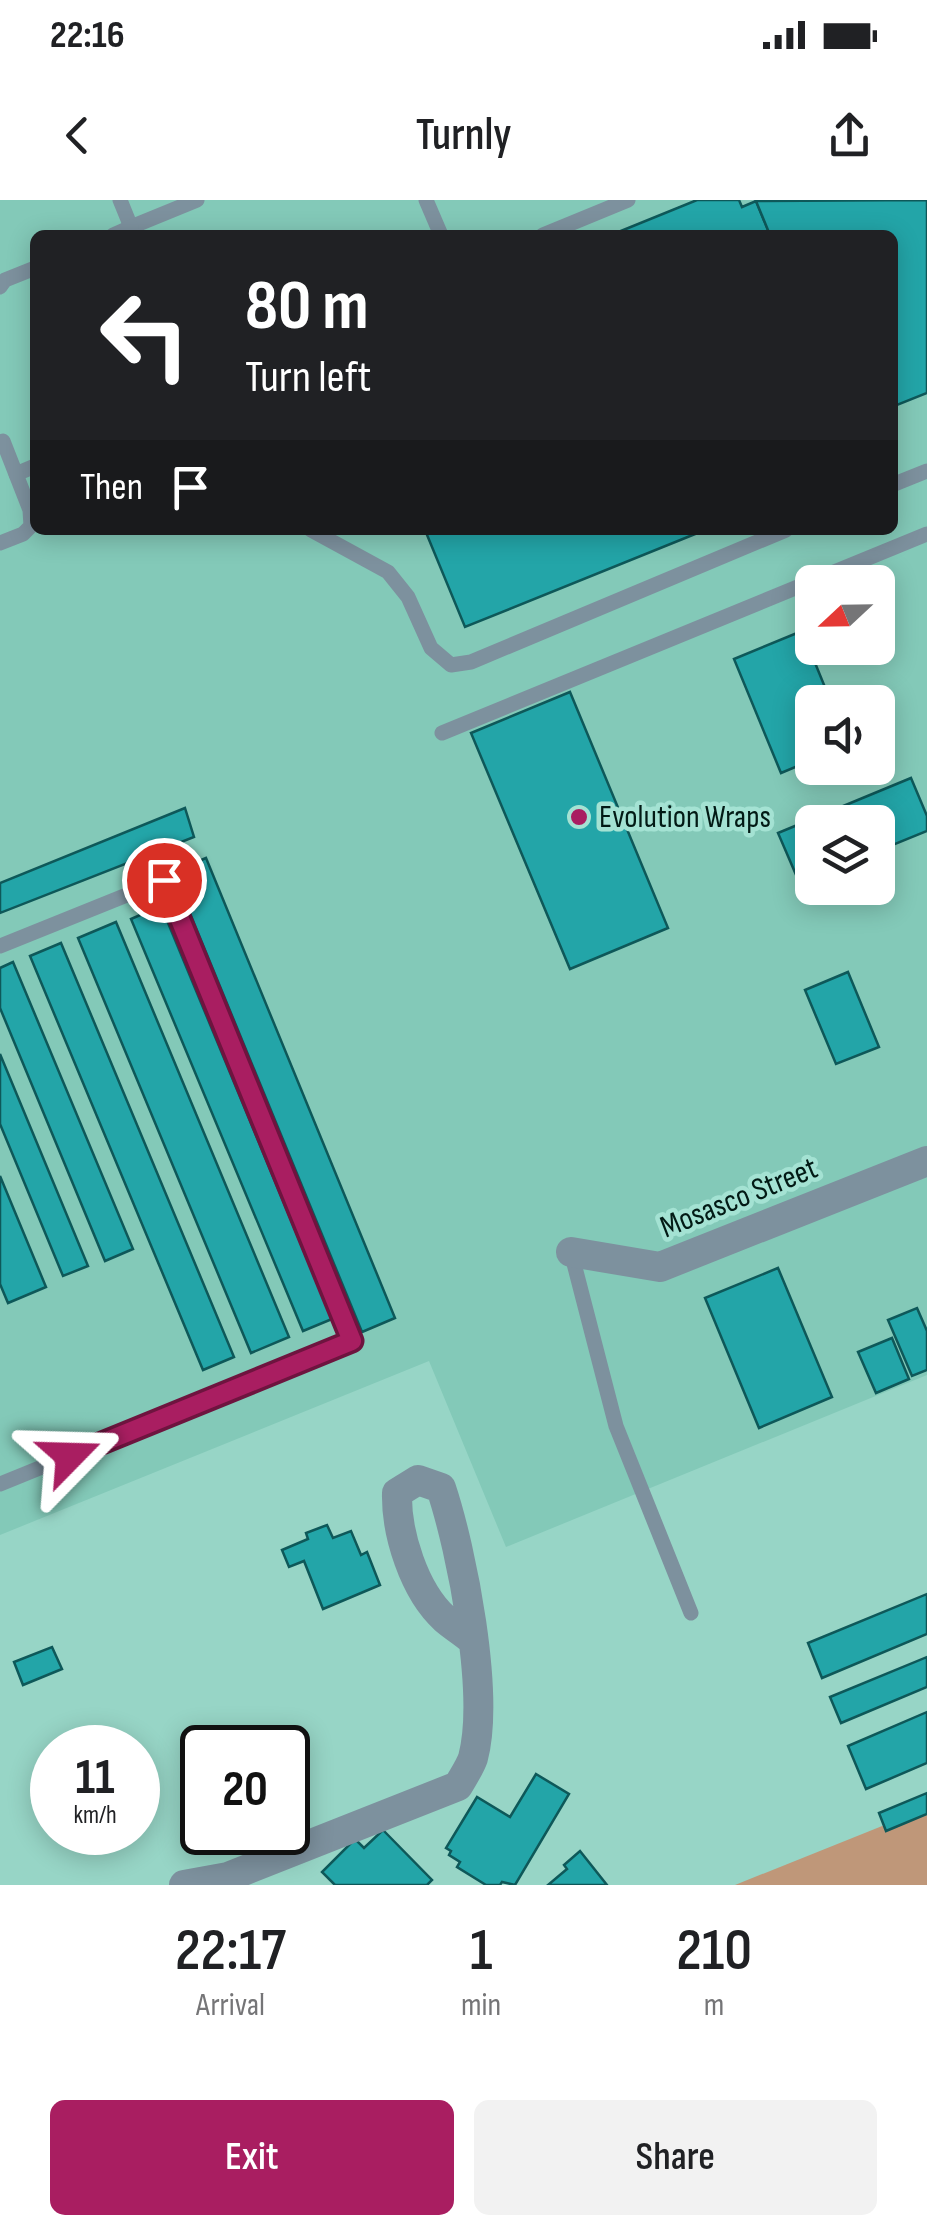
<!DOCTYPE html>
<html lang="en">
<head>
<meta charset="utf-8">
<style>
  body { margin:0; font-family:"Sofia Sans Condensed",sans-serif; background:#f2f2f2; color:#202124; height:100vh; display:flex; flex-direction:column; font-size:38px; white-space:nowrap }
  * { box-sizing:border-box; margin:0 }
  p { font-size:32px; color:#757577 }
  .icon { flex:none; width:55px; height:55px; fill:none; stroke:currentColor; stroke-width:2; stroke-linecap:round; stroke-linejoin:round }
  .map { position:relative; height:1685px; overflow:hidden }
  .panel { display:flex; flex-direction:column; background:#fff; flex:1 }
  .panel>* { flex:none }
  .top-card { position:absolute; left:30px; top:30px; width:868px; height:305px; border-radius:15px; box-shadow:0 5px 25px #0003; background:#202124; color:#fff; overflow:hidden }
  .needle { width:65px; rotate:248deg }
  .fabs { position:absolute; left:795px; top:365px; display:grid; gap:20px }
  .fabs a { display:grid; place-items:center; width:100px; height:100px; border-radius:15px; background:#fff; box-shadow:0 5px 25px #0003; font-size:50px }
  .speed { position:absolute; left:30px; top:1525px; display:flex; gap:20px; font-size:50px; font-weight:700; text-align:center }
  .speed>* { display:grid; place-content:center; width:130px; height:130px; border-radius:50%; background:#fff; box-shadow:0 5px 25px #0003; line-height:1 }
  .speed small { font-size:25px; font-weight:400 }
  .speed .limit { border:5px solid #111; border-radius:15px; background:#fff; color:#111 }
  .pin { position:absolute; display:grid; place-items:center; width:85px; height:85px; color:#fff; margin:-42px; border:5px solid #fff; border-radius:50%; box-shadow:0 2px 10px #0007 }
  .me { position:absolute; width:110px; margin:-55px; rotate:68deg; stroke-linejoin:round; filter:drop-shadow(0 0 8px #0008) }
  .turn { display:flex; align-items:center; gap:35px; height:210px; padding:0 50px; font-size:45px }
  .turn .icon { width:130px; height:130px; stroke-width:2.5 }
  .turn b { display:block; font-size:70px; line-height:85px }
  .then { display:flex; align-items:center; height:95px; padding:0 50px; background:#0003; gap:20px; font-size:38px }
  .eta { display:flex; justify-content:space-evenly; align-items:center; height:170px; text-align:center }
  .eta b { font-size:60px; font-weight:600; line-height:70px }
  .action { display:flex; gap:20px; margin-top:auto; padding:20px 50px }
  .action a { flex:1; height:115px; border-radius:15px; background:#a91e61; color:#fff; font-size:40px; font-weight:600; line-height:115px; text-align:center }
  .action a+a { background:#f2f2f2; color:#202124 }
  .status { display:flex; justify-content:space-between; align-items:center; height:70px; padding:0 50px; background:#fff; direction:ltr }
  .status svg { height:28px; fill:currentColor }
  header { display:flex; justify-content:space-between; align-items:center; height:130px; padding:0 50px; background:#fff; font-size:45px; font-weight:600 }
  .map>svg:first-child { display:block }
  .built { fill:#83c9b8; fill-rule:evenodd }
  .green { fill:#bf9779 }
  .building { fill:#23a5a8; stroke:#0e5859; stroke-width:2.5 }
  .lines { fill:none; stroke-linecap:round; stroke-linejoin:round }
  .service { stroke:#7d919e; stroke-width:15 }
  .minor { stroke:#7d919e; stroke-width:30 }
  .route-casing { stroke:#6e143f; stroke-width:25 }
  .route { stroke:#a91e61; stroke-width:18 }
  .poi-dot { fill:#a91e61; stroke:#a4e2d3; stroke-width:4 }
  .labels { text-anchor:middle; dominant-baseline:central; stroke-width:9; stroke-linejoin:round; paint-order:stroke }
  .poi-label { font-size:32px; fill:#021a15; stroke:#a4e2d3; text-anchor:start }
  .street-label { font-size:32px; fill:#021a15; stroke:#a4e2d3 }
</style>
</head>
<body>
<div class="status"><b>22:16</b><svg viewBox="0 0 49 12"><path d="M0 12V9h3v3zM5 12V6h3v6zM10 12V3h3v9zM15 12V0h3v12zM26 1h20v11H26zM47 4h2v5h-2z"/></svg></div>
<header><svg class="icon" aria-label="back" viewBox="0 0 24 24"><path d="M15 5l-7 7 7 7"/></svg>Turnly<svg class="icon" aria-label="share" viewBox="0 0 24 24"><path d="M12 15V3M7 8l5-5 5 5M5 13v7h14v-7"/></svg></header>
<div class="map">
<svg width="927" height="1685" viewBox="0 0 927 1685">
  <rect width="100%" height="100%" fill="#97d5c6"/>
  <path class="built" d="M0 0H927V1175L506 1347 429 1161 0 1335ZM35 35H892V330H35ZM812 382H878V448H812ZM812 502H878V568H812ZM812 622H878V688H812Z"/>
  <polygon class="green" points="927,1608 927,1685 735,1685"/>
  <g class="building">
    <polygon points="697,0 739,0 742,7 756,1 770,35 611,35"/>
    <polygon points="927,0 927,193 892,207 892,35 770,35 756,1"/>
    <polygon points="425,330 705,330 465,427"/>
    <polygon points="802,431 831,502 812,502 812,560 781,573 734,459"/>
    <polygon points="570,492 668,728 570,769 471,533"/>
    <polygon points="911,578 927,616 927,631 878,651 878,622 812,622 812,679 800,684 778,633"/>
    <polygon points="185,608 194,637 0,713 0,683"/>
    <polygon points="206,658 395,1118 362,1132 173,672"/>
    <polygon points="161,706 332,1119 303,1131 131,719"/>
    <polygon points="116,722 289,1137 251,1153 78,738"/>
    <polygon points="61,743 234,1157 203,1170 30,756"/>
    <polygon points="13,762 133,1049 105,1061 0,808 0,768"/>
    <polygon points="848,772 879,847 836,864 805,790"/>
    <polygon points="0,854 88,1066 63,1076 0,924"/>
    <polygon points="0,976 46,1087 8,1103 0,1084"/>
    <polygon points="778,1068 832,1197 759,1228 705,1098"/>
    <polygon points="917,1108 927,1131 927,1170 912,1176 888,1120"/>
    <polygon points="892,1138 909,1179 876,1193 858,1152"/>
    <polygon points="327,1325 333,1338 351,1331 361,1355 367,1352 380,1385 323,1409 304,1361 289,1367 282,1350 308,1339 306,1333"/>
    <polygon points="927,1394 927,1434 822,1478 808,1443"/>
    <polygon points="52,1447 62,1469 23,1485 14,1462"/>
    <polygon points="927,1457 927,1487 841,1523 830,1497"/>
    <polygon points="927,1512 927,1563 866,1589 848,1546"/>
    <polygon points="536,1574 569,1594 515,1685 502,1682 500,1685 486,1685 457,1667 460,1662 449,1655 451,1651 446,1648 477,1597 510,1617"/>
    <polygon points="927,1593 927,1614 886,1631 879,1613"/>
    <polygon points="383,1630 432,1680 427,1685 335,1685 322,1672 355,1639 364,1648"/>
    <polygon points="580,1651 607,1685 548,1685 567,1669 564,1665"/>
  </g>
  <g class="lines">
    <g class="service">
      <polyline points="120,0 131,27 197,0"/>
      <polyline points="426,0 441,35"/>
      <polyline points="113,35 131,27"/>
      <polyline points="543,35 628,0"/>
      <polyline points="0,87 5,80 35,68"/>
      <polyline points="16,274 35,266"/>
      <polyline points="892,285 927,271"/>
      <polyline points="311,330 388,372 408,397 431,448 451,465 471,462 786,330"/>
      <polyline points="0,343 23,334 31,326 30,310 3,241"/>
      <polyline points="442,533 927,334"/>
      <polyline points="0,746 164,680 352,1141 0,1284"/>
      <polyline points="571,1052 616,1226 691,1413"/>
    </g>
    <g class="minor">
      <polyline points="571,1052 660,1067 927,961"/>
      <path d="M184 1685 228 1677 458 1586C463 1577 470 1567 473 1558 490 1494 462 1351 441 1288L418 1280 397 1293C396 1333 414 1391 445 1419 453 1426 463 1432 471 1439"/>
    </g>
  </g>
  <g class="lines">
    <g class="route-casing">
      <polyline id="route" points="70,1256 352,1141 164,680"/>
    </g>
    <use href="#route" class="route"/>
  </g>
  <circle class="poi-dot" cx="579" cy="617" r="10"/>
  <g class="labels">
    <g class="poi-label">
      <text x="599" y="617">Evolution Wraps</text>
    </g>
    <g class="street-label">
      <text transform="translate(739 998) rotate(-22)">Mosasco Street</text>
    </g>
  </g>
</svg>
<div class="fabs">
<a><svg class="needle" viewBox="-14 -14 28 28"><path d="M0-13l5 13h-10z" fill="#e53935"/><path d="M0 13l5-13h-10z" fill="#757577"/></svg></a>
<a><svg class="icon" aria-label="sound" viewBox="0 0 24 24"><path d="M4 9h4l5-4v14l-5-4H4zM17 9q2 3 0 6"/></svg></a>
<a><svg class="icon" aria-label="layers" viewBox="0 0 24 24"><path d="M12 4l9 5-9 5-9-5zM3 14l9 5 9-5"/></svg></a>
</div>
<div class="speed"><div>11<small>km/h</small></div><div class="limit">20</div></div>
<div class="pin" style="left:164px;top:680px;background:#d93025"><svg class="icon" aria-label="arrive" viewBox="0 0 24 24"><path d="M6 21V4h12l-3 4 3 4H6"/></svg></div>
<svg class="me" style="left:70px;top:1256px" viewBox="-20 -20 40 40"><path d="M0-17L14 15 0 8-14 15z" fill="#a91e61" stroke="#fff" stroke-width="4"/></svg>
<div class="top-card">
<div class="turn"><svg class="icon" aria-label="left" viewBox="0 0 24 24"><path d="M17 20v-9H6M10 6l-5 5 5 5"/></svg><div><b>80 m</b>Turn left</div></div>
<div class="then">Then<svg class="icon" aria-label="arrive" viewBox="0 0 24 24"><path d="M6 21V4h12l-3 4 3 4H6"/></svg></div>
</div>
</div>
<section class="panel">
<div class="eta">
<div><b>22:17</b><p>Arrival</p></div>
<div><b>1</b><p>min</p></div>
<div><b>210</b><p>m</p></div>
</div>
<div class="action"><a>Exit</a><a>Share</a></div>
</section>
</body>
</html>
